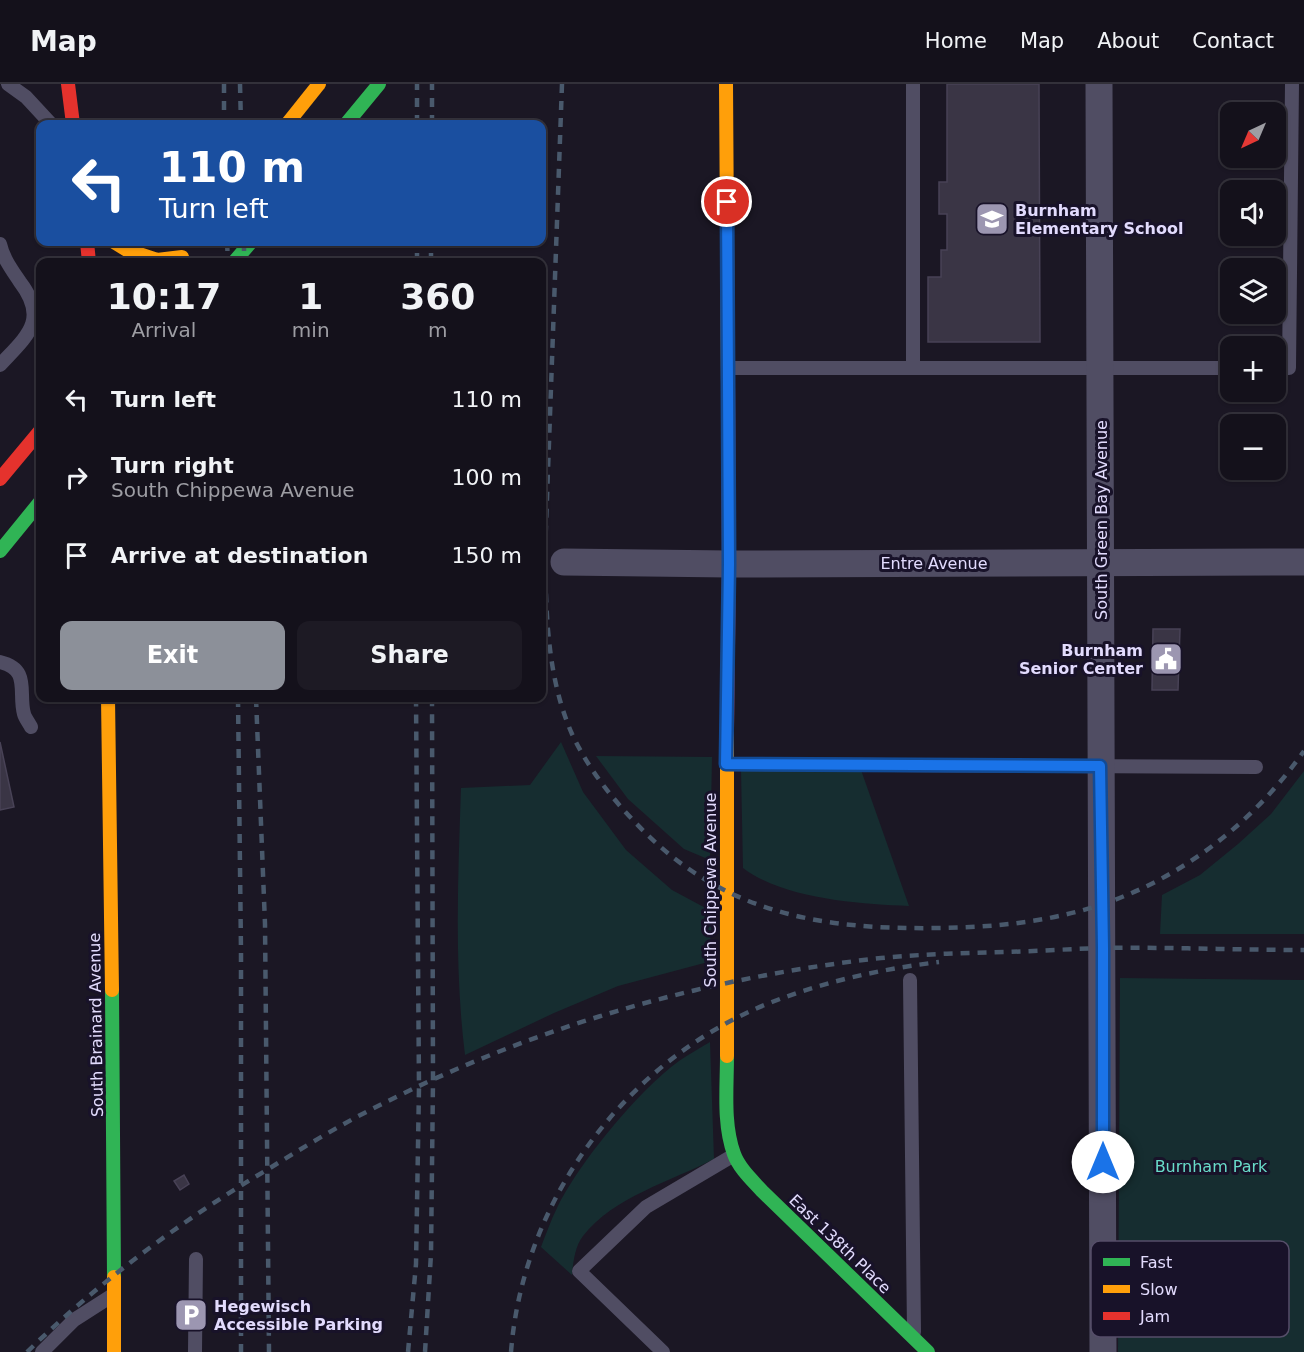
<!DOCTYPE html>
<html lang="en">
<head>
<meta charset="utf-8">
<style>
  body { margin:0; font-family:"DejaVu Sans",sans-serif; background:#1d1a24; color:#f1f3f6; height:100vh; display:flex; flex-direction:column; font-size:22px; white-space:nowrap }
  * { box-sizing:border-box; margin:0 }
  p { font-size:20px; color:#9d9da3 }
  .icon { flex:none; width:33px; height:33px; fill:none; stroke:currentColor; stroke-width:2; stroke-linecap:round; stroke-linejoin:round }
  .map { position:relative; flex:1; overflow:hidden }
  .panel { position:absolute; left:36px; top:174px; width:510px; height:444px; display:flex; flex-direction:column; background:#14111b; border-radius:12px; box-shadow:0 2px 4px #0004,0 0 0 2px #33313a }
  .panel>* { flex:none }
  .banner { position:absolute; left:36px; top:36px; width:510px; height:126px; border-radius:12px; box-shadow:0 2px 4px #0004,0 0 0 2px #33313a; background:#1a4fa0; color:#fff; overflow:hidden }
  .needle { width:39px; rotate:224deg }
  .controls { position:absolute; left:1220px; top:18px; display:grid; gap:12px }
  .controls a { display:grid; place-items:center; width:66px; height:66px; border-radius:12px; background:#14111b; box-shadow:0 2px 4px #0004,0 0 0 2px #33313a; font-size:30px }
  .pin { position:absolute; display:grid; place-items:center; width:51px; height:51px; color:#fff; margin:-26px; border:3px solid #fff; border-radius:50%; box-shadow:0 2px 6px #0007 }
  .me { position:absolute; width:66px; margin:-33px; rotate:0deg; stroke-linejoin:round; filter:drop-shadow(0 0 4px #0008) }
  .turn { display:flex; align-items:center; gap:21px; height:126px; padding:0 24px; font-size:27px }
  .turn .icon { width:78px; height:78px; stroke-width:2.5 }
  .turn b { display:block; font-size:42px; line-height:51px }
  .eta { display:flex; justify-content:space-evenly; align-items:center; height:102px; text-align:center }
  .eta b { font-size:36px; font-weight:800; line-height:42px }
  .button { display:flex; gap:12px; margin-top:auto; padding:12px 24px }
  .button a { flex:1; height:69px; border-radius:12px; background:#8c9099; color:#fff; font-size:24px; font-weight:800; line-height:69px; text-align:center }
  .button a+a { background:#1d1a24; color:#f1f3f6 }
  ul { padding:0; list-style:none }
  li { display:flex; align-items:center; gap:18px; height:78px; padding:0 24px }
  li div { flex:1 }
  li b { display:block; font-size:22px }
  li em { font-style:normal }
  header { display:flex; align-items:center; gap:36px; box-sizing:border-box; height:84px; padding:0 30px; background:#14111b; border-bottom:2px solid #33313a }
  header strong { font-size:28px }
  nav { display:flex; gap:33px; margin-inline-start:auto; font-size:21px }
  .map>svg:first-child { display:block }
  .green { fill:#162d30 }
  .building { fill:#3a3545; stroke:#484256; stroke-width:1.5 }
  .lines { fill:none; stroke-linecap:round; stroke-linejoin:round }
  .lane { stroke:#504d63; stroke-width:14 }
  .street { stroke:#504d63; stroke-width:27 }
  .fast { stroke:#30b455; stroke-width:14 }
  .slow { stroke:#ff9f0a; stroke-width:14 }
  .jam { stroke:#e5322d; stroke-width:14 }
  .rail { stroke:#49596c; stroke-width:4.5; stroke-dasharray:9 8; stroke-linecap:butt }
  .route-casing { stroke:#114b97; stroke-width:15 }
  .route { stroke:#1a73e8; stroke-width:10 }
  .labels { text-anchor:middle; dominant-baseline:central; stroke-width:6; stroke-linejoin:round; paint-order:stroke }
  .poi-label { font-size:16px; font-weight:bold; fill:#e2dbfd; stroke:#181229; text-anchor:start }
  .street-label { font-size:16px; fill:#e2dbfd; stroke:#181229 }
  .park-label { font-size:16px; fill:#69dbc9; stroke:#181229 }
  .key { fill:#181229; stroke:#554e69; stroke-width:1.5 }
  .key-label { font-size:16px; fill:#e2dbfd }
</style>
</head>
<body>
<header>
<strong>Map</strong>
<nav><a>Home</a><a>Map</a><a>About</a><a>Contact</a></nav>
</header>
<div class="map">
<svg width="1304" height="1268" viewBox="0 0 1304 1268">
  <rect width="100%" height="100%" fill="#1b1724"/>
  <g class="green">
    <path d="M561 658 583 708 626 766 672 806 713 828 708 878 618 902 554 929 465 971C454 882 458 793 461 704L530 701Z"/>
    <polygon points="596,672 712,673 710,776 684,765 628,715"/>
    <path d="M741 686H861L909 822C859 820 784 815 743 784Z"/>
    <polygon points="1304,687 1304,850 1160,850 1162,811 1200,791 1238,760 1271,730"/>
    <polygon points="1120,894 1304,896 1304,1268 1118,1268"/>
    <path d="M710 958 714 1075C672 1097 613 1113 583 1152 575 1162 573 1179 572 1191L541 1163C546 1150 551 1136 557 1124 579 1079 638 1007 679 977 689 970 700 964 710 958Z"/>
  </g>
  <g class="building">
    <polygon points="947,0 1039,0 1040,258 928,258 928,193 941,193 941,166 947,166 947,130 939,130 939,98 947,98"/>
    <polygon points="1153,545 1180,545 1178,606 1152,606"/>
    <polygon points="0,658 14,723 0,726"/>
    <polygon points="184,1091 189,1100 180,1106 174,1097"/>
  </g>
  <g class="lines">
    <g class="lane">
      <polyline points="8,0 26,13 51,40"/>
      <polyline points="913,0 913,284"/>
      <path d="M0 160C3 174 12 186 20 198 49 236 27 252 0 281"/>
      <polyline points="728,284 1230,284"/>
      <polyline points="1275,284 1289,284 1292,0"/>
      <path d="M0 578C31 585 18 609 24 630 25 634 29 639 31 643"/>
      <polyline points="726,680 1256,683"/>
      <polyline points="910,896 914,1248"/>
      <polyline points="42,1268 74,1236 113,1211"/>
      <polyline points="195,1268 196,1175"/>
      <polyline points="663,1268 579,1187 646,1123 734,1071"/>
    </g>
    <g class="street">
      <polyline points="1099,0 1103,1268"/>
      <polyline points="564,478 729,480 1304,478"/>
    </g>
    <g class="fast">
      <polyline points="346,40 379,0"/>
      <polyline points="234,178 251,158"/>
      <polyline points="0,467 40,418"/>
      <polyline points="112,906 114,1193"/>
      <path d="M727 972C727 1004 723 1040 734 1070 739 1084 752 1096 762 1107L928 1268"/>
    </g>
    <g class="slow">
      <polyline points="726,0 728,300"/>
      <polyline points="287,40 319,0"/>
      <polyline points="114,158 127,166 157,176 182,173"/>
      <polyline points="108,614 112,906"/>
      <polyline points="727,645 727,972"/>
      <polyline points="114,1193 114,1268"/>
    </g>
    <g class="jam">
      <polyline points="68,0 73,40"/>
      <polyline points="87,158 89,178"/>
      <polyline points="0,395 40,347"/>
      <polyline points="727,645 729,480 728,300"/>
    </g>
    <g class="rail">
      <polyline points="224,0 224,40"/>
      <polyline points="240,0 241,40"/>
      <path d="M562 0 545 469C546 530 547 593 572 650 587 682 609 711 633 736 719 829 818 846 940 844 1016 843 1087 833 1155 798 1215 767 1265 722 1304 667"/>
      <polyline points="417,40 417,0"/>
      <polyline points="432,40 432,0"/>
      <polyline points="227,158 228,178"/>
      <polyline points="244,158 244,178"/>
      <polyline points="417,178 417,158"/>
      <polyline points="431,178 431,158"/>
      <polyline points="238,614 241,867 241,1268"/>
      <polyline points="256,614 265,840 269,1268"/>
      <path d="M27 1268C100 1197 182 1136 270 1084 307 1061 345 1038 384 1019 539 941 709 893 881 874 923 870 964 869 1006 868 1038 867 1071 865 1103 864 1170 863 1237 866 1304 866"/>
      <polyline points="408,1268 416,1180 419,1003 416,614"/>
      <polyline points="425,1268 431,1170 433,996 432,614"/>
      <path d="M511 1268C523 1114 628 974 772 918 826 897 882 885 939 878"/>
    </g>
  </g>
  <g class="lines">
    <g class="route-casing">
      <polyline id="route" points="727,118 729,480 726,680 1100,682 1103,864 1103,1078"/>
    </g>
    <use href="#route" class="route"/>
  </g>
  <defs>
    <g id="school-square" transform="scale(1.725)"><rect x="-9" y="-9" width="18" height="18" rx="4" fill="#9c96b1" stroke="#181229"/><path d="M0-5L7-2L0 1L-7-2ZM-4 1L0 2.5L4 1V4Q0 6-4 4Z" fill="#fff"/></g>
    <g id="civic-square" transform="scale(1.725)"><rect x="-9" y="-9" width="18" height="18" rx="4" fill="#9c96b1" stroke="#181229"/><path d="M-.6-6.5H3V-4.5H.6V-3L4-1V1h2V6H-6V1h2V-1L-.6-3ZM-1.2 2.5V6h2.4V2.5Z" fill="#fff"/></g>
    <g id="parking-square" transform="scale(1.725)"><rect x="-9" y="-9" width="18" height="18" rx="4" fill="#9c96b1" stroke="#181229"/><path d="M-3.5-5.5H1a3.5 3.5 0 0 1 0 7H-1V5.5H-3.5ZM-1-3.4V-.6H.8a1.4 1.4 0 0 0 0-2.8Z" fill="#fff"/></g>
  </defs>
  <g fill-rule="evenodd">
    <use href="#school-square" x="992" y="135"/>
    <use href="#civic-square" x="1166" y="575"/>
    <use href="#parking-square" x="191" y="1231"/>
  </g>
  <g class="labels">
    <g class="poi-label">
      <text x="1015" y="126">Burnham<tspan x="1015" dy="18">Elementary School</tspan></text>
      <text x="1143" y="566" text-anchor="end">Burnham<tspan x="1143" dy="18">Senior Center</tspan></text>
      <text x="214" y="1222">Hegewisch<tspan x="214" dy="18">Accessible Parking</tspan></text>
    </g>
    <g class="street-label">
      <text transform="translate(1101 436) rotate(-90)">South Green Bay Avenue</text>
      <text x="934" y="479">Entre Avenue</text>
      <text transform="translate(710 806) rotate(-90)">South Chippewa Avenue</text>
      <text transform="translate(96 941) rotate(-91)">South Brainard Avenue</text>
      <text transform="translate(840 1160) rotate(44)">East 138th Place</text>
    </g>
    <g class="park-label">
      <text x="1211" y="1082">Burnham Park</text>
    </g>
  </g>
  <rect x="1091" y="1157" width="198" height="96" rx="9" class="key"/>
  <rect x="1103" y="1174" width="27" height="8" fill="#30b455"/>
  <rect x="1103" y="1201" width="27" height="8" fill="#ff9f0a"/>
  <rect x="1103" y="1228" width="27" height="8" fill="#e5322d"/>
  <g class="key-label">
    <text x="1140" y="1184">Fast</text>
    <text x="1140" y="1211">Slow</text>
    <text x="1140" y="1238">Jam</text>
  </g>
</svg>
<div class="controls">
<a><svg class="needle" viewBox="-14 -14 28 28"><path d="M0-13l5 13h-10z" fill="#e53935"/><path d="M0 13l5-13h-10z" fill="#9d9da3"/></svg></a>
<a><svg class="icon" aria-label="sound" viewBox="0 0 24 24"><path d="M4 9h4l5-4v14l-5-4H4zM17 9q2 3 0 6"/></svg></a>
<a><svg class="icon" aria-label="layers" viewBox="0 0 24 24"><path d="M12 4l9 5-9 5-9-5zM3 14l9 5 9-5"/></svg></a>
<a>+</a>
<a>−</a>
</div>
<div class="pin" style="left:727px;top:118px;background:#d93025"><svg class="icon" aria-label="arrive" viewBox="0 0 24 24"><path d="M6 21V4h12l-3 4 3 4H6"/></svg></div>
<svg class="me" style="left:1103px;top:1078px" viewBox="-20 -20 40 40"><circle r="19" fill="#fff"/><path d="M0-13L10 11 0 6-10 11z" fill="#1a73e8"/></svg>
<div class="banner">
<div class="turn"><svg class="icon" aria-label="left" viewBox="0 0 24 24"><path d="M17 20v-9H6M10 6l-5 5 5 5"/></svg><div><b>110 m</b>Turn left</div></div>
</div>
<section class="panel">
<div class="eta">
<div><b>10:17</b><p>Arrival</p></div>
<div><b>1</b><p>min</p></div>
<div><b>360</b><p>m</p></div>
</div>
<ul>
<li><svg class="icon" aria-label="left" viewBox="0 0 24 24"><path d="M17 20v-9H6M10 6l-5 5 5 5"/></svg><div><b>Turn left</b></div><em>110 m</em></li>
<li><svg class="icon" aria-label="right" viewBox="0 0 24 24"><path d="M7 20v-9h11M14 6l5 5-5 5"/></svg><div><b>Turn right</b><p>South Chippewa Avenue</p></div><em>100 m</em></li>
<li><svg class="icon" aria-label="arrive" viewBox="0 0 24 24"><path d="M6 21V4h12l-3 4 3 4H6"/></svg><div><b>Arrive at destination</b></div><em>150 m</em></li>
</ul>
<div class="button"><a>Exit</a><a>Share</a></div>
</section>
</div>
</body>
</html>
